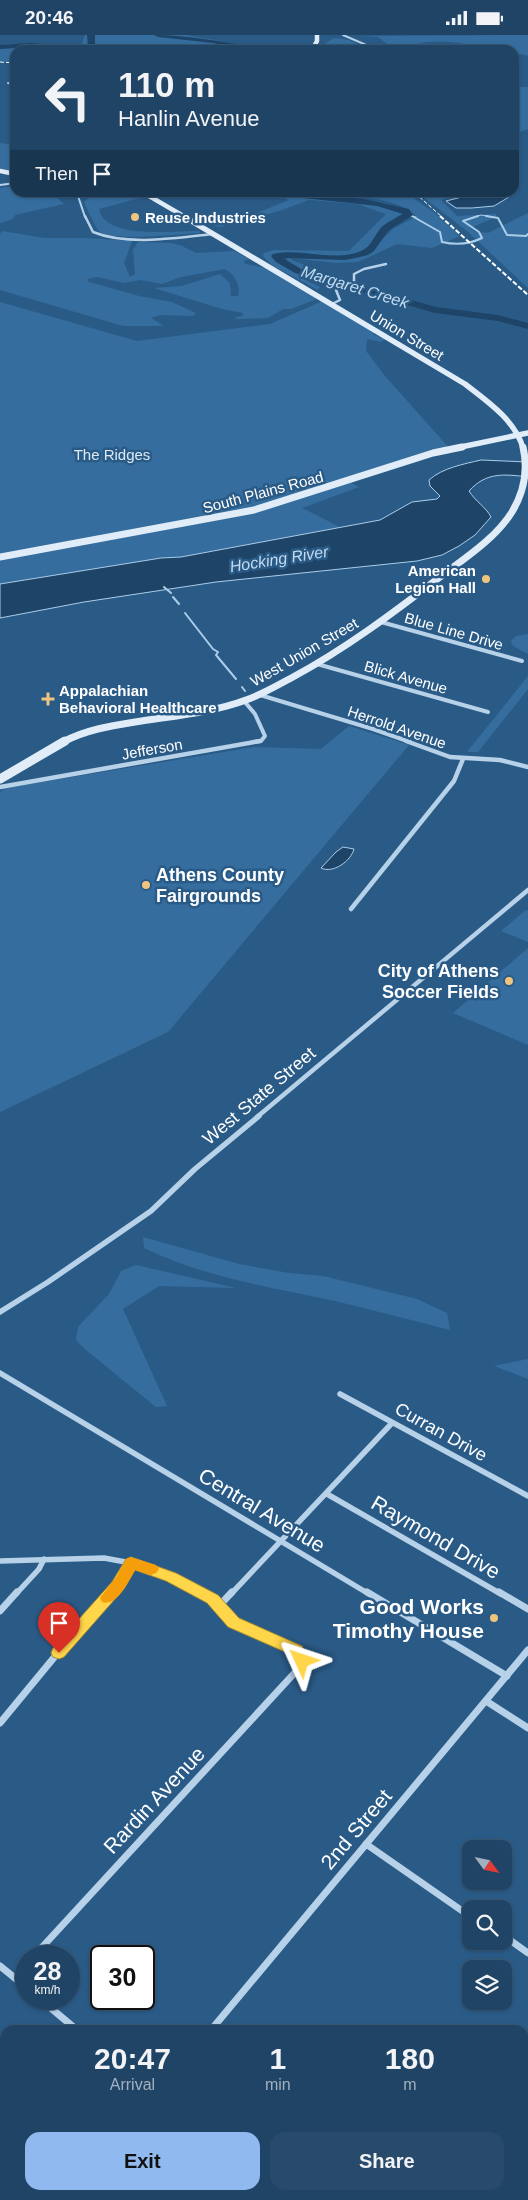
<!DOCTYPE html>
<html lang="en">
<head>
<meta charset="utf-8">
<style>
  body { margin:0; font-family:Helvetica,sans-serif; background:#284b6b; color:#f1f3f6; height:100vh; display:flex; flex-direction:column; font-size:19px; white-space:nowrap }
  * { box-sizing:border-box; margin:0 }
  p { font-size:16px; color:#a2b0bf }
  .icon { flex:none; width:28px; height:28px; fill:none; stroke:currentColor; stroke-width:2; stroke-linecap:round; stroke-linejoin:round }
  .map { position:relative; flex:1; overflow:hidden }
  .side { position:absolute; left:0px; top:1990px; width:529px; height:175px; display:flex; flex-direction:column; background:#204465; border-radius:15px 15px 0 0; box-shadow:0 1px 4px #0004,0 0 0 1px #3d5c79 }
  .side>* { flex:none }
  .banner { position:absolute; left:10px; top:10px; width:509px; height:152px; border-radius:15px; box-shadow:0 1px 4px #0004,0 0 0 1px #3d5c79; background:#204465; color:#f1f3f6; overflow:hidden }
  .needle { width:32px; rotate:123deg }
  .buttons { position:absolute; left:462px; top:1805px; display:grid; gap:10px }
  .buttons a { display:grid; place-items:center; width:50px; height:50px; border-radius:10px; background:#204465; box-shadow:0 1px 4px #0004,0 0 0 1px #3d5c79; font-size:25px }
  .speed { position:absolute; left:15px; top:1910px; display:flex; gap:10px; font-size:25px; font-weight:700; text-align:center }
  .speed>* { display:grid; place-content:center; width:65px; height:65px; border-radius:50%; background:#204465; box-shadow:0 1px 4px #0004,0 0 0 1px #3d5c79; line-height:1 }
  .speed small { font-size:12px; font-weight:400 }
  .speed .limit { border:2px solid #111; border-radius:8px; background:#fff; color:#111 }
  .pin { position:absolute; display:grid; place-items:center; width:42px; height:42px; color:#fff; margin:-51px -21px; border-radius:50% 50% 50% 0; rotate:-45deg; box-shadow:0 0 5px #0007 }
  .pin .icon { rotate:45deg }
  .me { position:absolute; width:55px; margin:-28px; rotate:312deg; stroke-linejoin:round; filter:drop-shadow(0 0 4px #0008) }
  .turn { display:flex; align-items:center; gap:18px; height:105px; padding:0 25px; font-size:22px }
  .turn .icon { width:65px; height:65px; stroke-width:2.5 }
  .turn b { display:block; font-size:35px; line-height:42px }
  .then { display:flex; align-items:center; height:48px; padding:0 25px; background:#0003; gap:10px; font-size:19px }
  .eta { display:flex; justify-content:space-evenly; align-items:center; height:85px; text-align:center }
  .eta b { font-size:30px; font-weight:700; line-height:35px }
  .cta { display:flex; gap:10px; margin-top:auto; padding:10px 25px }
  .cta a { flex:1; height:58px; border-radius:15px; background:#90b9f0; color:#111; font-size:20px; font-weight:700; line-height:58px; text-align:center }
  .cta a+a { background:#284b6b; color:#f1f3f6 }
  .status { display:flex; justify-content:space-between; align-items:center; height:35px; padding:0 25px; background:#204465; direction:ltr }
  .status svg { height:14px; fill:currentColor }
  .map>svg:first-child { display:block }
  .green { fill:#356e9e }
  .water { fill:#1e4468; stroke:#abcde8 }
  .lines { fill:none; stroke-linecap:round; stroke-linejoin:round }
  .stream-far1 { stroke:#abcde8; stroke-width:1 }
  .stream { stroke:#abcde8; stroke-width:2 }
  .river { fill:#1e4468; fill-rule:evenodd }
  .street-far5 { stroke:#b6d1e8; stroke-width:2 }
  .street-far4 { stroke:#b6d1e8; stroke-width:2.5 }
  .street-far3 { stroke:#b6d1e8; stroke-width:4 }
  .street-far2 { stroke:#b6d1e8; stroke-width:4.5 }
  .street-far1 { stroke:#b6d1e8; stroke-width:5.5 }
  .street { stroke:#b6d1e8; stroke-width:7 }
  .secondary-far3 { stroke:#e0ecf7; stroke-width:4.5 }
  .secondary-far2 { stroke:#e0ecf7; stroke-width:5.5 }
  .secondary-far1 { stroke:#e0ecf7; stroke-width:7 }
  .secondary { stroke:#e0ecf7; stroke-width:9 }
  .rail-far1 { stroke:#fff; stroke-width:1; stroke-dasharray:4 2; stroke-linecap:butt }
  .rail { stroke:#fff; stroke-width:2; stroke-dasharray:5 2; stroke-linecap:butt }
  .route { fill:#ffd54a; stroke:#a68a30 }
  .slow { fill:#f59e0b }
  .poi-dot { fill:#eec47e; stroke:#2a5b87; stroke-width:2 }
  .labels { text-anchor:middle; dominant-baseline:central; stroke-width:5; stroke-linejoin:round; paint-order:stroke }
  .far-poi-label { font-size:15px; font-weight:bold; fill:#fff; stroke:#2a5b87; text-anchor:start }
  .far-street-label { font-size:15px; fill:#fff; stroke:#2a5b87 }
  .far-park-label { font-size:15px; fill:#dae9f6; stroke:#2a5b87 }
  .far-water-label { font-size:16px; font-style:italic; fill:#c2dbef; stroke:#2a5b87 }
  .poi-label { font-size:18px; font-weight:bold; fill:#fff; stroke:#2a5b87; text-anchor:start }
  .street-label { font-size:18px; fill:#fff; stroke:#2a5b87 }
  .near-street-label { font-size:21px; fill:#fff; stroke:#2a5b87 }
  .near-poi-label { font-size:21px; font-weight:bold; fill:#fff; stroke:#2a5b87; text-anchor:end }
</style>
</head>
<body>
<div class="status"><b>20:46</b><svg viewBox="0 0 49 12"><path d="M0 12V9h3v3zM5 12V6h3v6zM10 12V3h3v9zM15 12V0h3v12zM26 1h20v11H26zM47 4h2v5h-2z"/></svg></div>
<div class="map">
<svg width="528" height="2165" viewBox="0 0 528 2165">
  <rect width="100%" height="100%" fill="#2a5b87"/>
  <g class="green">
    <path d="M85 0H186L238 9 237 11 243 12 294 14 251 15 209 8 245 15H15V28L0 26V10C27 9 54 14 81 10Z"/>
    <path d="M528 0V21L514 17V15C480 15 447 0 414 10L415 14 423 15H404V11L387 9 378 2 361 1Z"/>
    <polygon points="334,3 349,5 371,15 321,15 323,10"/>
    <polygon points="514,52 528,52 528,94 514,99"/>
    <polygon points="0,108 15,110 15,138 0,134"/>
    <polygon points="15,151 15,158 57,158 55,161 64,169 15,180 13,184 0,188 0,153"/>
    <path d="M94 158H137L140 163 99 174C105 206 176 195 200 196V198C182 199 114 206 101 198 96 194 87 174 84 167Z"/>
    <polygon points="271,158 352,165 385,170 403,178 381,192 366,215 360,218 341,221 279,218 273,223 285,231 328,246 325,247 305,241 307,246 320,252 318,255 273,231 263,221 264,218 274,215 349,216 386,179 357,169 309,165 282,175 221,192 214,191 213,187 257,178 289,165"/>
    <path d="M300 158H406L436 179 460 201 432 213 397 209 358 227 336 228 291 223 292 225 324 238 345 243 338 245 300 234 287 227V222L352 224 365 221 394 193 414 183 416 181C390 156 334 164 300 158Z"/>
    <polygon points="418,158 457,158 457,160 441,165 457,181 496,179 496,182 470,193 476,197 488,198 528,178 528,253 467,196"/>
    <path d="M2 196 44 203H85L132 206 124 228 130 242 135 239 133 215 138 207 170 208 180 210 196 218 234 216 249 224 244 226 245 229 266 233 317 264 291 274H283L268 283 236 284 235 282 243 281V278L222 274 154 253 182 251 220 239 230 248 231 261H238C241 250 235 240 225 234L181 242 162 249 141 245 124 248 97 242 87 244 89 247 139 261 172 267 196 278 193 281 160 280 151 283 164 291H123L0 255V199Z"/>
    <polygon points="325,265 378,297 372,299 385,304 381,307 367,304 366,316 385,341 450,414 349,447 359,452 302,473 340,492 181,522 161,523 0,549 0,267 137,306 270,289"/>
    <polygon points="528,599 528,619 513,611 511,606 516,601"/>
    <polygon points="528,641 528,654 478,717 467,717"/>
    <polygon points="349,691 409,710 168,997 0,1077 0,757 6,753 254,712 321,714"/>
    <polygon points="526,875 528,876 528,907 501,896"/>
    <polygon points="528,913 528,1010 453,978"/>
    <path d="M143 1202 239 1229 289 1238 323 1241 417 1264 447 1278 450 1295C411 1285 373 1275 335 1266 269 1252 204 1242 144 1213Z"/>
    <polygon points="136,1230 236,1253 159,1251 123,1274 167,1371 156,1372 86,1315 76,1305 78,1292 109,1259 121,1236"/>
    <polygon points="528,1324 528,1344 494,1331"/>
    <polygon points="524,2051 528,2054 528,2165 219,2165 222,2160 524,2160"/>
  </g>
  <g class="water">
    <polygon points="459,158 509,158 509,162 494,171 472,173 456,173 446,166 462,162 464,160"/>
    <path d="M481 425 528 427V442C504 439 486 437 469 456 475 466 486 472 491 482L475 500 459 511 442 520 417 526 216 547 84 567 0 583V549L161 523 181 522 380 485 412 467 437 464 440 461 430 451 429 445C442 433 464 429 481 425Z"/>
    <path d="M343 812 354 814C351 826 333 839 321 833L336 817Z"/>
  </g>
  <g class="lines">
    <g class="stream-far1">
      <polyline points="408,180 416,182"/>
      <polyline points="475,182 481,180 493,182"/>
    </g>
    <g class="stream">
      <path d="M412 181 440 197 442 207C455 210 470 209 482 203L479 197 463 186 478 181"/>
      <polyline points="486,181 498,183 507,200 526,201 528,199"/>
      <polyline points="164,552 171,558"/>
      <polyline points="173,562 179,569"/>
      <polyline points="185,578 213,614 218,617 216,620 236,644"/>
      <polyline points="242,652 245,656"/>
    </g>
    <g class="river">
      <polygon points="87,0 95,0 95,15 81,15 88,12"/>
      <path d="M154 0C195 0 232 10 272 13L276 15H241L213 8 158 2Z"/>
      <polygon points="32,8 75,13 79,15 32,12 0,14 0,10"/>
      <polygon points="345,9 365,15 345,13 306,15 310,13"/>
      <path d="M285 158H302L363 164 409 174 413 180 388 196 374 216 368 220 345 225 283 223 301 234 436 272 498 280 528 288V294L498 286 435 278 295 238 276 227 271 221 273 219C301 212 333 228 361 216 372 212 375 198 383 191 389 186 397 183 403 179L377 171 304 163Z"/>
    </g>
    <g class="street-far5">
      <polyline points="343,0 378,15"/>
      <polyline points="8,48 15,50"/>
      <polyline points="0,150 15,148"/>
      <polyline points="77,158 85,182"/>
    </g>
    <g class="street-far4">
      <path d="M85 181 93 197C127 211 177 203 213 199"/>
      <polyline points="332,269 340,265 336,255 354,246 354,239 364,234 386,229"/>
    </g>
    <g class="street-far3">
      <polyline points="381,587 522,626"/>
      <polyline points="317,629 488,677"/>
      <polyline points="260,660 373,694 410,707"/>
      <polyline points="244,666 255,679 265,701 261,706 253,707"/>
    </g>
    <g class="street-far2">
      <polyline points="406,706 450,722 500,725 528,732"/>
      <polyline points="0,752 260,706"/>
      <polyline points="351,874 454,746 463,724"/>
      <polyline points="257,1082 528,855"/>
    </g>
    <g class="street-far1">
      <polyline points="0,1277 48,1247 151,1176 195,1134 259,1081"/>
      <polyline points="0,1338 369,1559"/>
      <polyline points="340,1359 528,1461"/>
      <polyline points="327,1459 501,1559"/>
      <polyline points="0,1526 104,1523 131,1528 153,1535 203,1559"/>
      <polyline points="16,1559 39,1534 44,1524"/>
      <polyline points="111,1559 118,1551 131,1528"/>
      <polyline points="231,1559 392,1388"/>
    </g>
    <g class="street">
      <polyline points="367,1557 507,1641"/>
      <polyline points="499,1557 528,1574"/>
      <polyline points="219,1571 232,1557"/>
      <polyline points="0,1576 17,1557"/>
      <polyline points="486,1666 528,1693"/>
      <polyline points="0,1688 66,1608 112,1557"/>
      <polyline points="366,1809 471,1882"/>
      <polyline points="504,1901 528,1918"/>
      <polyline points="34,1921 300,1632 302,1626 297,1616 234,1588 213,1564 200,1557"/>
      <polyline points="0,1931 26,1952"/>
      <polyline points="15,1943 26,1930"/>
      <polyline points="40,1964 77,1995"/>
      <polyline points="211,1995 528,1615"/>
      <polyline points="69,2165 73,2160"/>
    </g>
    <g class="secondary-far3">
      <polyline points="312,15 317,6 317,0"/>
      <polyline points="0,136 15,139"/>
      <polyline points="144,158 185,182"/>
    </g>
    <g class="secondary-far2">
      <path d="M183 181 465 349C487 366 515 385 523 413"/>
      <polyline points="456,413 528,398"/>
    </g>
    <g class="secondary-far1">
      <polyline points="0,522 254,475 433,418 462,412"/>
      <path d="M63 707C85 695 110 691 135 687 172 681 211 678 246 665 263 659 278 650 293 642 345 614 393 578 440 542 465 523 495 504 512 477 524 457 528 434 523 412"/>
    </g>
    <polyline class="secondary" points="0,744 65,706"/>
    <g class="rail-far1">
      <polyline points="0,27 15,28"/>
      <polyline points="415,158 442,182"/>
    </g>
    <polyline class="rail" points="440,181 528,260"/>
  </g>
  <polygon class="route" points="131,1522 176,1538 218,1560 239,1583 302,1611 310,1626 308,1631 302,1632 297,1631 292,1620 228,1592 207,1568 166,1546 135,1535 123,1555 64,1622 59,1624 53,1622 51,1618 53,1613 112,1547 126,1524"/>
  <path class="slow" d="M131 1522 156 1530 159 1534 156 1538 151 1540 135 1535C129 1546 117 1572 102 1567L100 1563 117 1541 126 1524Z"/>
  <g class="poi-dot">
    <circle cx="135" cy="182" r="5"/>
    <circle cx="486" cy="544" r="5"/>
    <path d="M45.5 656.5h5v5h5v5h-5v5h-5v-5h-5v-5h5z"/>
    <circle cx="146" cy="850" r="5"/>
    <circle cx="509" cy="946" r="5"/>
    <circle cx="494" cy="1583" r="5"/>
  </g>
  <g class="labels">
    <g class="far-poi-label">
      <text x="145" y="182">Reuse Industries</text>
      <text x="476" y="535" text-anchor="end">American<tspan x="476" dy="17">Legion Hall</tspan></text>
      <text x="59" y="655">Appalachian<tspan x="59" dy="17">Behavioral Healthcare</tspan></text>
    </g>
    <g class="far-street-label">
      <text transform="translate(407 300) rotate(31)">Union Street</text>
      <text transform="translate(263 457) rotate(-15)">South Plains Road</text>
      <text transform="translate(454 596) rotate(16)">Blue Line Drive</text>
      <text transform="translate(304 617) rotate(-30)">West Union Street</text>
      <text transform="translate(406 642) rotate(16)">Blick Avenue</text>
      <text transform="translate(397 692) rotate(19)">Herrold Avenue</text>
      <text transform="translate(152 714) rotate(-10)">Jefferson</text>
    </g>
    <g class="far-park-label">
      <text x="112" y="419">The Ridges</text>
    </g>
    <g class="far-water-label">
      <text transform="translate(355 252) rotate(17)">Margaret Creek</text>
      <text transform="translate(279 524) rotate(-9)">Hocking River</text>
    </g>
    <g class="poi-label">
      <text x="156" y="840">Athens County<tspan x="156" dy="21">Fairgrounds</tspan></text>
      <text x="499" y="936" text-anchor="end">City of Athens<tspan x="499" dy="21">Soccer Fields</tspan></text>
    </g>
    <g class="street-label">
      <text transform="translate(259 1061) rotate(-40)">West State Street</text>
      <text transform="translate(441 1397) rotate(29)">Curran Drive</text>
    </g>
    <g class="near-street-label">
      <text transform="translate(262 1475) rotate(31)">Central Avenue</text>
      <text transform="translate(436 1502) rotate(30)">Raymond Drive</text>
      <text transform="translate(154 1765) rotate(-47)">Rardin Avenue</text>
      <text transform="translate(356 1794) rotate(-50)">2nd Street</text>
    </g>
    <g class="near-poi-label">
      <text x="484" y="1571">Good Works<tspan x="484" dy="24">Timothy House</tspan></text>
    </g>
  </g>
</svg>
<div class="buttons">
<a><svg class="needle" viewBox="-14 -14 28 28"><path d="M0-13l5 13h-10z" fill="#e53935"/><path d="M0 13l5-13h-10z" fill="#a2b0bf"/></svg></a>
<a><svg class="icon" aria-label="search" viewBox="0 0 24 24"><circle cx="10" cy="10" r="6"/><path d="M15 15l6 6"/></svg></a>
<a><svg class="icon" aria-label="layers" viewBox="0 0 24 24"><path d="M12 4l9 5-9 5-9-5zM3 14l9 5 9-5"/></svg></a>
</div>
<div class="speed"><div>28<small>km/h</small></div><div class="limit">30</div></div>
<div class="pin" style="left:59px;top:1618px;background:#d93025"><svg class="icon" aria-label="arrive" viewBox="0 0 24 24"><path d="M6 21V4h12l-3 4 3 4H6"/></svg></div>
<svg class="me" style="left:302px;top:1626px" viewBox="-20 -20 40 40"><path d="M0-17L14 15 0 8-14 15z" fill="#ffd54a" stroke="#fff" stroke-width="4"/></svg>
<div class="banner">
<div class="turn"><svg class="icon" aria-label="left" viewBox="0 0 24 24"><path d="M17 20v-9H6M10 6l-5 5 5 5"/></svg><div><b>110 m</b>Hanlin Avenue</div></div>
<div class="then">Then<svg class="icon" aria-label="arrive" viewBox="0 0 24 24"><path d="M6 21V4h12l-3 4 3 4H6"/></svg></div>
</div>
<section class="side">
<div class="eta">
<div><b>20:47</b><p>Arrival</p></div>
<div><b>1</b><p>min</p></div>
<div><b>180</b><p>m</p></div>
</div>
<div class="cta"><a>Exit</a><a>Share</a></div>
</section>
</div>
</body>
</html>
